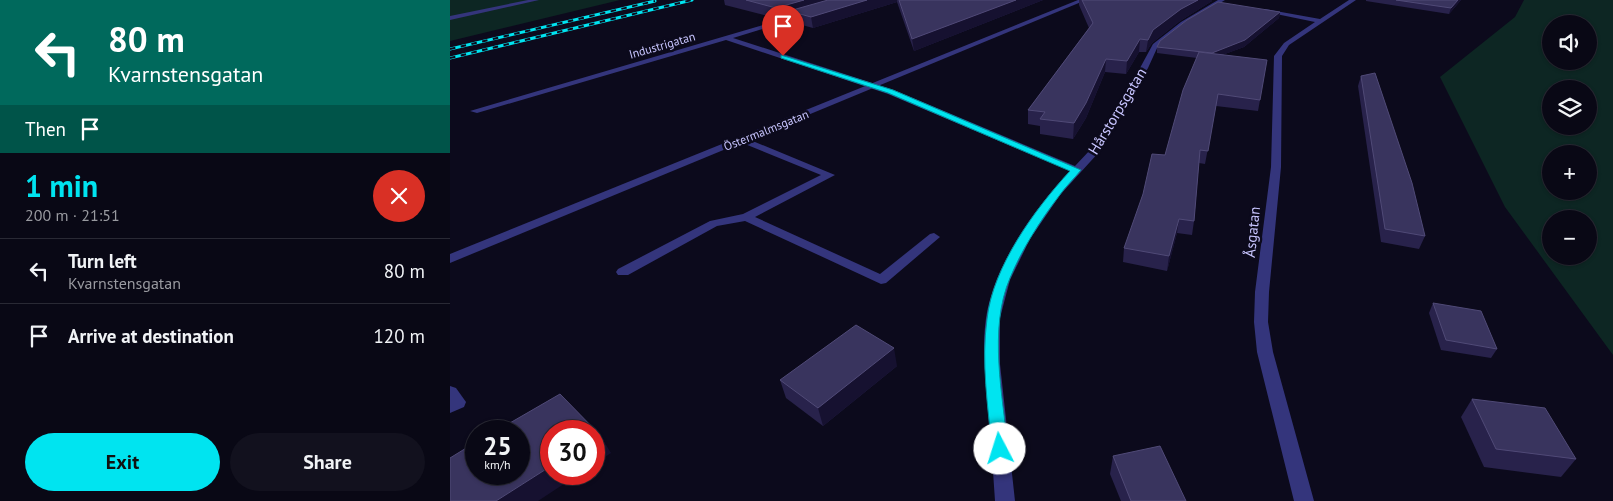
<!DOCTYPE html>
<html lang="en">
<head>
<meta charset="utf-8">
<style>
  body { margin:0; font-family:"PT Sans",sans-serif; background:#12111e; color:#f1f3f6; height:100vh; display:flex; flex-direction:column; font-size:19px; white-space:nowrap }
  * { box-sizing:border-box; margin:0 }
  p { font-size:16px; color:#999aa0 }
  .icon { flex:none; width:28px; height:28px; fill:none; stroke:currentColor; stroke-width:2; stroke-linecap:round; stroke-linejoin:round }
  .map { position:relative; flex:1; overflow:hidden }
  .details { display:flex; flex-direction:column; background:#090815; width:450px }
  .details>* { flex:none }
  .top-card { background:#00695c; color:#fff; overflow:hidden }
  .buttons { position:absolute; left:1092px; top:15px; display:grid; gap:10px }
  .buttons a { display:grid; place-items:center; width:55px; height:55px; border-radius:50%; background:#090815; box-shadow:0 1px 4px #0004,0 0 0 1px #292934; font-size:25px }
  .speed { position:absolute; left:15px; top:420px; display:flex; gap:10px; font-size:25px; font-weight:700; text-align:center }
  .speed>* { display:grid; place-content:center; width:65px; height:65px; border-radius:50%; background:#090815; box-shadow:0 1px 4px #0004,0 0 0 1px #292934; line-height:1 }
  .speed small { font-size:12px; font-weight:400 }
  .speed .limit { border:8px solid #d22; background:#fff; color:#111 }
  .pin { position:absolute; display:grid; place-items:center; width:42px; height:42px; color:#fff; margin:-51px -21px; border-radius:50% 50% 50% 0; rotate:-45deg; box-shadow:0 0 5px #0007 }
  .pin .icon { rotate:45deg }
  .me { position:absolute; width:55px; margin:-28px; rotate:355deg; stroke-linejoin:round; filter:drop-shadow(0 0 4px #0008) }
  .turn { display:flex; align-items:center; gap:18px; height:105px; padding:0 25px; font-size:22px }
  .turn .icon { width:65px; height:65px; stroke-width:2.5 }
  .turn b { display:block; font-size:35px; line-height:42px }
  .then { display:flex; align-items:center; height:48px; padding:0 25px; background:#0003; gap:10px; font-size:19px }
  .round { display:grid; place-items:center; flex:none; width:52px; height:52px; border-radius:26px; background:#12111e }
  .headline { display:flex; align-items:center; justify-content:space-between; height:85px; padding:0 25px }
  h1 { font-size:30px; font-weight:700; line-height:38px; color:#00e4f0 }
  .action { display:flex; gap:10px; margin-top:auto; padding:10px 25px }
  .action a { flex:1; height:58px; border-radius:30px; background:#00e4f0; color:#111; font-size:20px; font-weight:700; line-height:58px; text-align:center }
  .action a+a { background:#12111e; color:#f1f3f6 }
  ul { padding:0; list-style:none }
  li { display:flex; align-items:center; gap:15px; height:65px; padding:0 25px; border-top:1px solid #292934 }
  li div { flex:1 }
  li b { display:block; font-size:19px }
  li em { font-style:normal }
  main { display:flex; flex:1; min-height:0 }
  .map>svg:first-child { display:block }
  .green { fill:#0d2623; fill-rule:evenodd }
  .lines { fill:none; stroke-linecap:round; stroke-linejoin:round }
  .service { fill:#34357c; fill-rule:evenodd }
  .minor { fill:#34357c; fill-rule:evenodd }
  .tertiary { fill:#34357c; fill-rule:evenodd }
  .rail-casing { stroke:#00e4f0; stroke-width:3 }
  .rail { stroke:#0c0a1c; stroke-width:2; stroke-dasharray:5.5; stroke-linecap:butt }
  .wall { fill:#28224b }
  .shaded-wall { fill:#161130 }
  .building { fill:#39345e; stroke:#504a77 }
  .route { fill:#00e4f0; stroke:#00949c }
  .labels { text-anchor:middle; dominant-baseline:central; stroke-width:5; stroke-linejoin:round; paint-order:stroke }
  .far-street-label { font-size:12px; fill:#c8c5ff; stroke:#0c0a1c }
  .street-label { font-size:15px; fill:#c8c5ff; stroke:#0c0a1c }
</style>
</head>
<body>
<main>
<section class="details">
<div class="top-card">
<div class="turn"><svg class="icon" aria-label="left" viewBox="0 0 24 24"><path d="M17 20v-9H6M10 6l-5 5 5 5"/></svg><div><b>80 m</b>Kvarnstensgatan</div></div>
<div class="then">Then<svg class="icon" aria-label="arrive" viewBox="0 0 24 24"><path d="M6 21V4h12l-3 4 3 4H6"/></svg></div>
</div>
<div class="headline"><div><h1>1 min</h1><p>200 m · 21:51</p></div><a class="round" style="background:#d93025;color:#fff"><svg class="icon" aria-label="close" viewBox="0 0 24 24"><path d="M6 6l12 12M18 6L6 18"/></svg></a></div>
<ul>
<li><svg class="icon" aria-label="left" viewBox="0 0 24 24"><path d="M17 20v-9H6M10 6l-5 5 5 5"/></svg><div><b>Turn left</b><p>Kvarnstensgatan</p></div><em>80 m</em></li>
<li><svg class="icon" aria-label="arrive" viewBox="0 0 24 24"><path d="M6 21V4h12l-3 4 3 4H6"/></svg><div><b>Arrive at destination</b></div><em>120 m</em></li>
</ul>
<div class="action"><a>Exit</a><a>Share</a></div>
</section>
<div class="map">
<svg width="1163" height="501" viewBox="0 0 1163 501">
  <rect width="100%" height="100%" fill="#0c0a1c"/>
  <g class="green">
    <polygon points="0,0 170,0 0,41"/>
    <path d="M1074 0H1163V355L1055 207 990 77 1065 17ZM1101 24H1139V61H1101ZM1101 89H1139V126H1101ZM1101 154H1139V191H1101ZM1101 219H1139V256H1101Z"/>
  </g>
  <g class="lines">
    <g class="service">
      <polygon points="293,137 385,175 305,217 430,274 480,234 484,233 490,237 436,283 431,284 295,221 267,226 178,275 168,275 166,272 168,269 260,221 293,214 371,175 290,142 288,140"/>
      <polygon points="0,386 6,388 16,402 14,407 0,413"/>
    </g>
    <g class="minor">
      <polygon points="78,0 89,0 0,20 0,16"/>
      <path d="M768 0H775L735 24 708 46 698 68 650 151 610 195 580 239 560 280 550 318V364L565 501H545C543 468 540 435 537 402 535 375 532 346 536 318 544 265 584 209 620 171L438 94 276 40 27 113 20 111 357 12 359 15 283 38 444 90 625 166 641 149 690 68 703 44 731 22Z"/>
      <polygon points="899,0 906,0 839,45 832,56 831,167 819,292 818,322 823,352 864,501 844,501 807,352 804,322 805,292 821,167 824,56 834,43 865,22 812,11 815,9 870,19"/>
    </g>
    <polygon class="tertiary" points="628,0 636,0 0,263 0,254"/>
    <g class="rail-casing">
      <g id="rail">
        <polyline points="0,49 205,1"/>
        <polyline points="0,58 242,0"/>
      </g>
    </g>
    <use href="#rail" class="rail"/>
  </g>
  <g class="wall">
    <polygon points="274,0 593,0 464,51 447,2 363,28 341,22 340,16 329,19 275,5"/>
    <polygon points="629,0 762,0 762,1 730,21 702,43 696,52 689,52 676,74 655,72 636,118 623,139 590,134 590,126 578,124 578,110 639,28 629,5"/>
    <polygon points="916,0 1011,0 999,14 916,1"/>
    <polygon points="830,12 829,18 794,47 772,55 810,100 808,111 766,106 755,164 749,163 744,221 742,235 727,233 717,271 673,262 674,248 715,155 747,58 707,53 707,47"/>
    <polygon points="911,76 975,236 969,249 931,242 908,86"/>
    <polygon points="983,303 1047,349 1041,358 991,350 979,313"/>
    <polygon points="447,366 373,426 336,398 330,380"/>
    <polygon points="1022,399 1126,459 1111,477 1034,467 1011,417"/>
    <polygon points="663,456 736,501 671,501 660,474"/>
  </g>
  <g class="shaded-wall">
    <polygon points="354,0 393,0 339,11 340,16 329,19 326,8"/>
    <polygon points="417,0 447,0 447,2 363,28 361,17"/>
    <polygon points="566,0 593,0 464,51 462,39"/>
    <polygon points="748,0 762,0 762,1 730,21 702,43 696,52 698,40 703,30 731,9"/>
    <polygon points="1008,0 1011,0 999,14 1001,8"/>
    <polygon points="830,12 829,18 794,47 761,59 762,53"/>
    <polygon points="690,39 689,52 676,74 677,61"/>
    <polygon points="656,59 655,72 636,118 623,139 624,123"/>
    <polygon points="729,219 727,233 717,271 719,256"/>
    <polygon points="444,348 447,366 373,426 368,408"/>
    <polygon points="150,435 161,453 144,464 144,439"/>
    <polygon points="101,466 101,474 129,474 88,501 46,501"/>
  </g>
  <g class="building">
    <polygon points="296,0 354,0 326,8"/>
    <polygon points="378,0 417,0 361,17 339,11"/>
    <polygon points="449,0 566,0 462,39"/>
    <polygon points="632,0 748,0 731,9 703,30 698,40 690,39 677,61 656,59 636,103 624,123 590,119 595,112 578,110 643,23"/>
    <polygon points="946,0 1008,0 1001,8"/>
    <polygon points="768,2 830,12 795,40 762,53 707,47 710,41 737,20"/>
    <polygon points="749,52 817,60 810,100 768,94 758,151 750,150 744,221 729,219 719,256 674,248 693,194 702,154 715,155 733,90"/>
    <polygon points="925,73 962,183 975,236 935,229 911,76"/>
    <polygon points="983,303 1031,311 1047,349 996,340"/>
    <polygon points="406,325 444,348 368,408 330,380"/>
    <polygon points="110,394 150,435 144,439 144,431 101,431 101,466 46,501 0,501 0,458 26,442 26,474 69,474 69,431 46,431"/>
    <polygon points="1022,399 1095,408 1126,459 1046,449"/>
    <polygon points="710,446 736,501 681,501 663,456"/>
  </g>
  <path class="route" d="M331 55 443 90 631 170C624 179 615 187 609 196 590 221 572 249 560 278 538 329 553 397 558 449L556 454 550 456 544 454 542 449C538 407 531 362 537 319 543 266 585 209 620 171L438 93 331 58Z"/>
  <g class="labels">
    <g class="far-street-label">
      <text transform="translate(212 45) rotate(-16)">Industrigatan</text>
      <text transform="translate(316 130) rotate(-22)">Östermalmsgatan</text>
    </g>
    <g class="street-label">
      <text transform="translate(667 111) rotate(-59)">Hårstorpsgatan</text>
      <text transform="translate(802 232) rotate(-84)">Åsgatan</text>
    </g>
  </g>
</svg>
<div class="buttons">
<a><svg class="icon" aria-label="sound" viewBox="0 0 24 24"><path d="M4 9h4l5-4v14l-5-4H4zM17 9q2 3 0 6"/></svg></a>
<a><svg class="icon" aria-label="layers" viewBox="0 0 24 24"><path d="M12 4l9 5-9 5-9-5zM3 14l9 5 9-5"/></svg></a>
<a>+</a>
<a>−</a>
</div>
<div class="speed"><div>25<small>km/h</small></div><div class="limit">30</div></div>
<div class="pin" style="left:333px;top:56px;background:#d93025"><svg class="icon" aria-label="arrive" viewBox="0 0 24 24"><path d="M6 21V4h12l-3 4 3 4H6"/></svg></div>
<svg class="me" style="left:550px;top:449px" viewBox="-20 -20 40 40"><circle r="19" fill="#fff"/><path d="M0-13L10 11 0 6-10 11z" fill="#00e4f0"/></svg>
</div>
</main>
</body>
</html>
